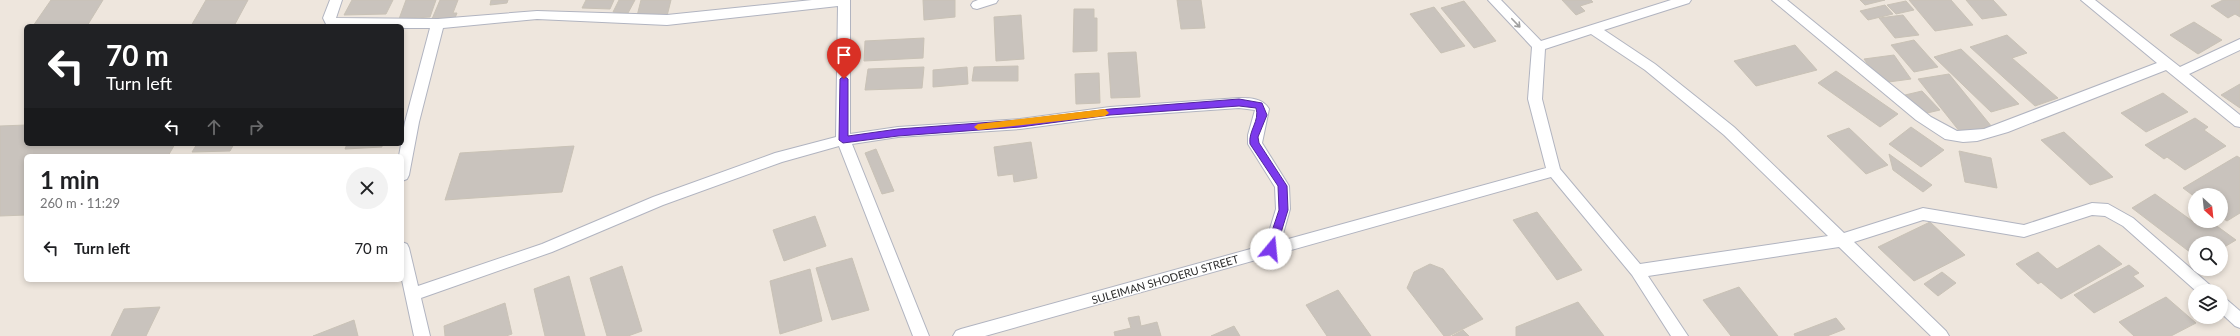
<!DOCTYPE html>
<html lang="en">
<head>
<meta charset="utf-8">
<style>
  body { margin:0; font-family:Lato,sans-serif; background:#f2f2f2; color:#202124; height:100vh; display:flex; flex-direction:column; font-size:15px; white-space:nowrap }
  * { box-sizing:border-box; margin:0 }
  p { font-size:13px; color:#757577 }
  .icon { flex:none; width:22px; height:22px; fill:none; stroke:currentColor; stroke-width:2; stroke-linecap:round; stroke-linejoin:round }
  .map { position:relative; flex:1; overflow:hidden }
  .panel { position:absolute; left:24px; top:154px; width:380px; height:128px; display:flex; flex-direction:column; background:#fff; border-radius:6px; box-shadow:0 2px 6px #0003 }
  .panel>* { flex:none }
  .hud { position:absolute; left:24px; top:24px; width:380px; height:122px; border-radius:6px; box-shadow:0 2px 6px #0003; background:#202124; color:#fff; overflow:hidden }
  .needle { width:26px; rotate:153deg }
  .tools { position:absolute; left:2188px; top:188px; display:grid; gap:8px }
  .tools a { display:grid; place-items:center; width:40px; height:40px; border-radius:50%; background:#fff; box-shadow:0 2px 6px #0003; font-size:20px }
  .pin { position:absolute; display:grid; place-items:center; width:34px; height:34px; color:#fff; margin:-41px -17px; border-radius:50% 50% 50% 0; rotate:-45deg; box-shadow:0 0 4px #0007 }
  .pin .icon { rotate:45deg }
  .me { position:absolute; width:44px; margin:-22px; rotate:17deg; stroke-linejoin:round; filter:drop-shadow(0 0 3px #0008) }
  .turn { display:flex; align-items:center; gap:14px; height:84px; padding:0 16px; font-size:18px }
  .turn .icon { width:52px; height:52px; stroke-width:2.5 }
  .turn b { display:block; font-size:28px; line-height:34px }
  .lanes { display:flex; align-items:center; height:38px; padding:0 16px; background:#0003; justify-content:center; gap:20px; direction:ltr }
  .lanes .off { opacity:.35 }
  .round { display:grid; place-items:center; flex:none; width:42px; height:42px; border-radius:21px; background:#f2f2f2 }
  .overview { display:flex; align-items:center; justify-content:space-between; height:68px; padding:0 16px }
  h1 { font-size:24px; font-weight:700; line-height:30px }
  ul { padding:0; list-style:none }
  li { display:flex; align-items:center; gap:12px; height:52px; padding:0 16px }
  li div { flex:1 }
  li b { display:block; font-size:15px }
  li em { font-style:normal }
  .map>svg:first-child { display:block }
  .building { fill:#c9c3bd; stroke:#c9c2b6 }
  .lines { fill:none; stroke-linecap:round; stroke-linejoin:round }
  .minor-casing { stroke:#b1b4c0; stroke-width:2 }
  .minor { fill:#fff; fill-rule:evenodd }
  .oneway { stroke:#a0a0a0 }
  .route { fill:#7c3aed; stroke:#51269a }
  .slow { fill:#f59e0b }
  .labels { text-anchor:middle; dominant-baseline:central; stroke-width:3; stroke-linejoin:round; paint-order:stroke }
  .street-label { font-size:11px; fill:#2b2b2b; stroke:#fff }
</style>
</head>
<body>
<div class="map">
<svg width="2240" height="336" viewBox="0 0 2240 336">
  <rect width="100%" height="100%" fill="#eee6dd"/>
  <g class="building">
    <polygon points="51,0 103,0 87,26 33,26"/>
    <polygon points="206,0 248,0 234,26 191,26"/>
    <polygon points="352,0 393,0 386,14 344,15"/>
    <polygon points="406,0 436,0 430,17 399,19"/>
    <polygon points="440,0 458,0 453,13 457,13 455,18 432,19"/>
    <polygon points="491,0 508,0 507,3 490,5"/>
    <polygon points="586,0 614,0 610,9 582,8"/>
    <polygon points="619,0 635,0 628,13 613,12"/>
    <polygon points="641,0 671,0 667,16 637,16"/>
    <polygon points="923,0 955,0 955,17 924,20"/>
    <polygon points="1177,0 1201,0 1205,28 1181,29"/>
    <polygon points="1562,0 1591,0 1593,2 1580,6 1585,11 1576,15"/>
    <polygon points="1860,0 1885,0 1865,5"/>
    <polygon points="1909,0 1951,0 1973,25 1935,31"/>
    <polygon points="1966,0 1993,0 2007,15 1982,19"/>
    <polygon points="2223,0 2240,0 2240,17 2235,14 2228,18 2211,6"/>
    <polygon points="1464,1 1496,41 1474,48 1441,8"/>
    <polygon points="1906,1 1914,10 1896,14 1887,5"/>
    <polygon points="1885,5 1893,14 1868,20 1860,11"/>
    <polygon points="1434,7 1465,46 1441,53 1410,14"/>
    <polygon points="1074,9 1094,9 1094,18 1097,18 1097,51 1073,52"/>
    <polygon points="1021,15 1024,59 996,61 994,17"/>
    <polygon points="1903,15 1919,35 1895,38 1879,18"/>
    <polygon points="2194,22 2222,40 2198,54 2170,35"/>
    <polygon points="2007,35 2027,53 2012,58 2058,98 2035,106 1970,47"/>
    <polygon points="924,38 923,58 864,61 865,41"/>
    <polygon points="1914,40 1938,67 1914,72 1891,45"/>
    <polygon points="1795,45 1817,70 1756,86 1734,61"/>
    <polygon points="1961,49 2019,104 1991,112 1934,57"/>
    <polygon points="1136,52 1140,97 1111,98 1108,53"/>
    <polygon points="1894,55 1911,79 1881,83 1864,59"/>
    <polygon points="1018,66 1018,81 972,81 974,67"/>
    <polygon points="924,67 922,88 865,90 868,69"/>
    <polygon points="967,67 968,84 933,87 933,70"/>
    <polygon points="1836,71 1898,114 1880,127 1818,83"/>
    <polygon points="1099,73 1100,103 1076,104 1075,74"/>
    <polygon points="1949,74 1992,127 1960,132 1918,79"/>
    <polygon points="2240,84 2240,108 2221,95"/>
    <polygon points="1922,91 1940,110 1923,114 1905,95"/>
    <polygon points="2163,93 2188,112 2146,132 2121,113"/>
    <polygon points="2195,118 2208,127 2204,130 2226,146 2185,170 2167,157 2164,159 2145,145"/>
    <polygon points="26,125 26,144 175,144 168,156 26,156 26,215 0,216 0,126"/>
    <polygon points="1911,127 1944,150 1921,167 1889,144"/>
    <polygon points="1849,128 1888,165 1866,174 1827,136"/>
    <polygon points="2064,132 2113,177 2090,185 2041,140"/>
    <polygon points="1031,142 1037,178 1014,182 1013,174 998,176 994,147"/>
    <polygon points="197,144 234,144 230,151 192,152"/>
    <polygon points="347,144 382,144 382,147 345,149"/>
    <polygon points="574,146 562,192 445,200 460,153"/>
    <polygon points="876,149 894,191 882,194 865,153"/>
    <polygon points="1959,151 1991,158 1997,188 1965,182"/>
    <polygon points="1889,154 1932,185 1923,192 1893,170"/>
    <polygon points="2237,156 2240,158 2240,213 2227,221 2221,217 2221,195 2195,195 2195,197 2183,188"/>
    <polygon points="2155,194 2195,223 2198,221 2210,221 2236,240 2221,249 2221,243 2195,243 2195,256 2132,208"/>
    <polygon points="1537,212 1582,270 1557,280 1513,220"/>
    <polygon points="815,216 826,246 784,261 773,230"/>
    <polygon points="1930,222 1965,255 1914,281 1878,247"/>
    <polygon points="2099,245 2122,264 2061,299 2041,282 2038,284 2016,264 2038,252 2057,269"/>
    <polygon points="852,258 869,310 832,320 816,268"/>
    <polygon points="1430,264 1443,269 1483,319 1449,336 1444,336 1407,288 1414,272"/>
    <polygon points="2129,265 2139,273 2133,276 2144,286 2094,313 2074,295"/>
    <polygon points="622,266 642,331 628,336 607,336 590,278"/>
    <polygon points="810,269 822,321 780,334 770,281"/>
    <polygon points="1942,272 1956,283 1938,296 1924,284"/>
    <polygon points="569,276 585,336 545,336 534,289"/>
    <polygon points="1739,287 1778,336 1731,336 1703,300"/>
    <polygon points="1338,290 1371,336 1327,336 1306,305"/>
    <polygon points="2166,297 2196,323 2171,336 2134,336 2119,322"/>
    <polygon points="1578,302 1604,336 1516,336 1516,327"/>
    <polygon points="505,303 512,334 506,336 445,336 444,326"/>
    <polygon points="160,307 146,336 111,336 124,309"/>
    <polygon points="1139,316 1141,326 1157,322 1161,336 1115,336 1114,332 1131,328 1128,318"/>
    <polygon points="1836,318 1845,329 1827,336 1795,336 1794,334"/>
    <polygon points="354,320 358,336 313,336"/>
    <polygon points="1234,326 1240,336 1211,336"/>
    <polygon points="1463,330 1469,336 1452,336"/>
  </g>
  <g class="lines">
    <g class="minor-casing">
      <g id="minor">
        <path d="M330 0H342L336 18 438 19 537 11 667 15 812 0H850V134L898 127 1020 119 1110 107 1239 98C1250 98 1263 98 1269 109L1262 143 1289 186 1290 209 1281 241 1546 168 1528 99 1532 47 1488 0H1501L1541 41 1671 0H1691L1689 3 1604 30 1655 64 1734 127 1844 233 1923 208 2024 225 2092 203 2108 204 2133 218 2211 286 2214 291H2196L2123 226 2105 216 2092 215 2024 237 1923 220 1854 242 1946 331 1949 336H1931L1839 247 1648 276 1688 336H1671L1632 275 1551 177 985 336H953L956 331 961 329 1265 245 1276 209 1275 187 1248 144V135L1255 110 1239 108 1110 117 1020 129 898 137 852 144 929 336H913L839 146 782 162 663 205 552 252 421 298 430 336H414L402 280V242L407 244 409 248 418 286 542 244 653 197 775 153 836 137 838 6 667 25 537 19 443 28 419 122 409 175 407 179 402 181V156H399L405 122 430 28H402V26H327L323 18ZM1591 34 1645 70 1724 135 1828 236 1640 264 1560 169 1542 99 1545 49Z"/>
        <polygon points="978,0 998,0 996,3 977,9 973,8 971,5 973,2"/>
        <polygon points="1772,0 1787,0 1931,117 1957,131 1984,129 2157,63 2081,0 2095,0 2180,67 2240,39 2240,50 2189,74 2240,115 2240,127 2235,126 2166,70 2008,132 1977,141 1963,142 1945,139 1916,120"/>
        <polygon points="2221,297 2226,299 2240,311 2240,328 2235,326 2221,313"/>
      </g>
    </g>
    <use href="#minor" class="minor"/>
  </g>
  <defs><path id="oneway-shaft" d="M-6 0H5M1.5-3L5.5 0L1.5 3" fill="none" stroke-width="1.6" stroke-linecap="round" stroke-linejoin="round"/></defs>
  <use class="oneway" href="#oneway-shaft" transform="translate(1516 23) rotate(46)"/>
  <path class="route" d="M844 76 848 79V136L898 129 1020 120 1110 109 1239 99 1262 103 1267 115 1258 137 1259 143 1287 186 1288 210 1276 249 1271 253 1266 249 1279 210 1278 186 1250 144C1248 131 1260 121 1256 108L1239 106 1110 115 1020 127 898 136 843 143 839 140 840 79Z"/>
  <polygon class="slow" points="1105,109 1109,113 1105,116 978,130 974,127 978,124"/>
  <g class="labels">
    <g class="street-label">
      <text transform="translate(1165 279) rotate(-16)">SULEIMAN SHODERU STREET</text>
    </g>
  </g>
</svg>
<div class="tools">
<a><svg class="needle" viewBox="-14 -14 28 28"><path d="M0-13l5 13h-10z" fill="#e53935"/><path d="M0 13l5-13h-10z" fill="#757577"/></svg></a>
<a><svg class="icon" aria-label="search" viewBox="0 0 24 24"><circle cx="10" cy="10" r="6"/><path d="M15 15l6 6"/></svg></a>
<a><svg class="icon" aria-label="layers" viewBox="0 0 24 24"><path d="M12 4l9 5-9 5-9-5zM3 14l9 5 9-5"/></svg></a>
</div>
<div class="pin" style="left:844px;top:79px;background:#d93025"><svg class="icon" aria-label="arrive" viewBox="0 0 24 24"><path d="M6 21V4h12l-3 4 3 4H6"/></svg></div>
<svg class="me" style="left:1271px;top:249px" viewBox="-20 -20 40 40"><circle r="19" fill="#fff"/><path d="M0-13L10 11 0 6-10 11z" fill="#7c3aed"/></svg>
<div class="hud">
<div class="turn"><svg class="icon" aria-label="left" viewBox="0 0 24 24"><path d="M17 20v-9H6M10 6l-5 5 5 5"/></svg><div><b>70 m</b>Turn left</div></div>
<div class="lanes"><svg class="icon" aria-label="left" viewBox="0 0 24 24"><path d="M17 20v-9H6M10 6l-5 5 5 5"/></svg><svg class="icon off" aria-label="ahead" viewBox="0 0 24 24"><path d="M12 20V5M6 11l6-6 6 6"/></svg><svg class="icon off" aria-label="right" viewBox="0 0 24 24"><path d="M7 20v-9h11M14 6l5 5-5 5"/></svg></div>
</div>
<section class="panel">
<div class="overview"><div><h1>1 min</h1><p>260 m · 11:29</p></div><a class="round"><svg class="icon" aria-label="close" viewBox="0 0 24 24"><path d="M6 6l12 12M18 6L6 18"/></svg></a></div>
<ul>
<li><svg class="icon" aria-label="left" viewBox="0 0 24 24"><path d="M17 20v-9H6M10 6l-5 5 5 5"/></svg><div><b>Turn left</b></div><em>70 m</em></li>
</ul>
</section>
</div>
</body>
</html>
